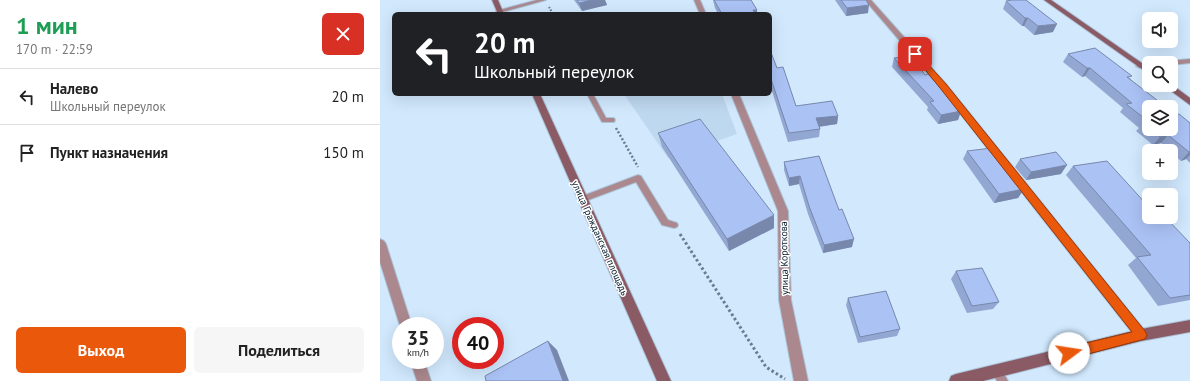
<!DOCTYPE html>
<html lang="ru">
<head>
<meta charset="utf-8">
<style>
  body { margin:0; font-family:"PT Sans",sans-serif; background:#f6f6f6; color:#222; height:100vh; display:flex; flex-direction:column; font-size:15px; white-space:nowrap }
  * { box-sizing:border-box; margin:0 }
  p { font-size:13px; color:#767676 }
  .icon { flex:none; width:22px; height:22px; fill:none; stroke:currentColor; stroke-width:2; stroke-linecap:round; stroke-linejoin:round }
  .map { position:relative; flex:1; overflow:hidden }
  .details { display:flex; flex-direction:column; background:#fff; width:380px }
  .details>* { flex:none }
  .top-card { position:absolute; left:12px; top:12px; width:380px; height:84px; border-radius:6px; box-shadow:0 4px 16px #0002; background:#202124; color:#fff; overflow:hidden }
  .buttons { position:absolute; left:762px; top:12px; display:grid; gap:8px }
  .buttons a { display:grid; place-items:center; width:36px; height:36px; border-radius:6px; background:#fff; box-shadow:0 4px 16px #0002; font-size:20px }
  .speed { position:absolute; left:12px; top:317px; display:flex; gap:8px; font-size:20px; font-weight:700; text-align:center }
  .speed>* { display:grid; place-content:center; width:52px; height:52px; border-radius:50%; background:#fff; box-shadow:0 4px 16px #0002; line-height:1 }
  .speed small { font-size:10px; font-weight:400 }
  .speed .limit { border:6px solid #d22; background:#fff; color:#111 }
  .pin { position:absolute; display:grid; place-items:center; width:34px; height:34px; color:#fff; margin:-17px; border-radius:8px; box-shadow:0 2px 6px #0006 }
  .me { position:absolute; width:44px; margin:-22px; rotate:76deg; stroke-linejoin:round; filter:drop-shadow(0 0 3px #0008) }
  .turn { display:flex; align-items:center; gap:14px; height:84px; padding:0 16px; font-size:18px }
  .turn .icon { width:52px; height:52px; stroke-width:2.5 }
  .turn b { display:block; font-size:28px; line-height:34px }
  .round { display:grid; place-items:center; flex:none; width:42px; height:42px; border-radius:6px; background:#f6f6f6 }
  .headline { display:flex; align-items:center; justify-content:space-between; height:68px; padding:0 16px }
  h1 { font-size:24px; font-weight:700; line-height:30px; color:#1e9e55 }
  .action { display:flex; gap:8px; margin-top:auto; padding:8px 16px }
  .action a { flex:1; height:46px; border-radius:6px; background:#ea580c; color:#fff; font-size:16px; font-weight:700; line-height:46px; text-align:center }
  .action a+a { background:#f6f6f6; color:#222 }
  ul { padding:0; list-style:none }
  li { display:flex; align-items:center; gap:12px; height:56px; padding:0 16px; border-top:1px solid #e0e0e0 }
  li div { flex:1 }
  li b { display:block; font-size:15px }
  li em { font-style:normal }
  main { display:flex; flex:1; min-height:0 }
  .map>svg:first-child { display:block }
  .built { fill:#bed8ef }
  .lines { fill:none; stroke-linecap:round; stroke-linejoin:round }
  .lane-casing { stroke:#acc3d8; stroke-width:2 }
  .street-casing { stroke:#acc3d8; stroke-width:2 }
  .secondary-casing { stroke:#acc3d8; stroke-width:2 }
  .path-far2 { stroke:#677e92; stroke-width:2; stroke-dasharray:1.5 1.5; stroke-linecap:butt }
  .path-far1 { stroke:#677e92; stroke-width:2.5; stroke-dasharray:2 2; stroke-linecap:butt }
  .path { stroke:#677e92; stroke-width:3; stroke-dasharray:2.5 2.5; stroke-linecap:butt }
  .lane { fill:#aa888e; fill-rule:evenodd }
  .street { fill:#aa888e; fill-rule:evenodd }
  .secondary { fill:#8b5b65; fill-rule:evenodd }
  .wall { fill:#93a7d3 }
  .shaded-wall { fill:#7888ac }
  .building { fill:#abc2f5; stroke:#7888ac }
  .route { fill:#ea580c; stroke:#983908 }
  .labels { text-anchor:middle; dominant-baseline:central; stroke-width:3; stroke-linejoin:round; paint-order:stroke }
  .street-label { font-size:10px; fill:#031b2d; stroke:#fff }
</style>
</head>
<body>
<main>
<section class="details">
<div class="headline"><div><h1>1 мин</h1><p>170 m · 22:59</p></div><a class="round" style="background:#d93025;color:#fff"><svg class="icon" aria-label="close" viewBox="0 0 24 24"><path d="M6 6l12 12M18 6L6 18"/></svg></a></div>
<ul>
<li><svg class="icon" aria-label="left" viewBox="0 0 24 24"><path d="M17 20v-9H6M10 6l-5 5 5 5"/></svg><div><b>Налево</b><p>Школьный переулок</p></div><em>20 m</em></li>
<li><svg class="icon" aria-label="arrive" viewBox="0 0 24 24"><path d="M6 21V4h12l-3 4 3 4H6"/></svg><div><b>Пункт назначения</b></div><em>150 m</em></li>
</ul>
<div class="action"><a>Выход</a><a>Поделиться</a></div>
</section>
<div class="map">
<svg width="810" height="381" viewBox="0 0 810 381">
  <rect width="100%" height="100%" fill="#d1e8fd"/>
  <polygon class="built" points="244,94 342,94 357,134 288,158"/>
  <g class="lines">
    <g class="lane-casing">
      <g id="lane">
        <polygon points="157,0 166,0 119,13 116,11"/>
        <polygon points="207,94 213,94 226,118 234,118 235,120 234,122 222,122"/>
        <polygon points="258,175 261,176 288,220 297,223 298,225 297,227 294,228 282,225 256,182 203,202 200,201 199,199 200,197"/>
        <polygon points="616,366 620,367 628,381 617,381 611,371 612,367"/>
      </g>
    </g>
    <g class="street-casing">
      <g id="street">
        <polygon points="314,0 320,0 326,14 320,14"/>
        <polygon points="485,0 491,0 566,84 765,331 767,335 765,339 761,341 757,339 560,88"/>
        <polygon points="810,59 810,63 791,65 791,63 784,63 788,61"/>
        <polygon points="769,63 769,67 760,68 756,66 760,64"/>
        <polygon points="351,94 359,94 408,211 411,300 428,381 414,381 399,300 398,211"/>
        <polygon points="0,239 4,241 6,244 32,326 21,326 21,329 20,326 0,262"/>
        <polygon points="30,360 44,360 51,381 37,381"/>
      </g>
    </g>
    <g class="secondary-casing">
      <g id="secondary">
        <polygon points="112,0 118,0 124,14 118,14"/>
        <polygon points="664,0 671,0 769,68 769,74"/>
        <polygon points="791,84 810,98 810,105 783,85"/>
        <polygon points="152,94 160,94 291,381 277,381"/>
        <polygon points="810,320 810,332 761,341 603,381 569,381 571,376 576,374 761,329"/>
      </g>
    </g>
    <polyline class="path-far2" points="169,7 173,14"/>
    <polyline class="path-far1" points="236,128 258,167"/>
    <polyline class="path" points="300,234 386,367 405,379"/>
    <use href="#lane" class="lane"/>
    <use href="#street" class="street"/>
    <use href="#secondary" class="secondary"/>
  </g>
  <g class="wall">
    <polygon points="194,0 225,0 227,5 202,11"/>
    <polygon points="333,0 371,0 377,10 377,14 338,14 335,8"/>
    <polygon points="455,0 486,0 488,13 466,16"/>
    <polygon points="626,1 673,32 654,35 644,26 642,26 623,9"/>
    <polygon points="390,50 397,68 416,106 458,116 457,124 439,127 440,129 439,137 408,142 391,88 390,88"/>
    <polygon points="688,54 750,78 769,107 769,129 791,129 796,115 810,123 810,163 806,159 801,161 791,152 791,151 790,151 781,143 773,145 756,131 759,128 740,112 743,108 705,76 702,77 683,62"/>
    <polygon points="514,58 545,75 581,111 578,120 558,124 547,110 548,107 512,67"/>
    <polygon points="278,133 394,228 349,251 282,147"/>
    <polygon points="587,151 635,178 644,189 638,198 614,203 583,159"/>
    <polygon points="439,156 472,247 443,253 428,214 419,184 409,186 404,170 404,162"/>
    <polygon points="640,159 681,174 646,180 635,167"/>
    <polygon points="693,166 768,206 810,243 810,300 778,306 748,265 756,258 686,175"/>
    <polygon points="576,271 619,302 613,309 587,313 571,279"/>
    <polygon points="468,298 520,329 517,336 478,343 466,305"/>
  </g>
  <g class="shaded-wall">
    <polygon points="212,0 225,0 227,5 202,11 199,3"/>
    <polygon points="489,5 488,13 466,16 467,8"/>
    <rect x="373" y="10" width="4" height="4"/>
    <polygon points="645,18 648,18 644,26 642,26"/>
    <polygon points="677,24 673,32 654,35 658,26"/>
    <polygon points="707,68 710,68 705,76 702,77"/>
    <rect x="390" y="79" width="1" height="9"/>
    <polygon points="581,111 578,120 558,124 561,115"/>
    <polygon points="458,116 457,124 436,127 436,118"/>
    <polygon points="788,135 781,143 773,145 780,137"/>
    <polygon points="809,152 810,152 810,155 806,159 801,161"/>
    <polygon points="687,165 681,174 646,180 651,172"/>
    <polygon points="638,174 632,183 633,175"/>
    <polygon points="420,176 419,184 409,186 409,178"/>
    <polygon points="644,189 638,198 614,203 619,194"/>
    <polygon points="394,215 394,228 349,251 347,239"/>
    <polygon points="474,239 472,247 443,253 444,245"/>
    <polygon points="168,341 177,350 189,381 183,381"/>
  </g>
  <g class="building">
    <polygon points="197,0 212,0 199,3"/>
    <polygon points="334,0 371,0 377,10 373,10 375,14 342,14"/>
    <polygon points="461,0 486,0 489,5 467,8"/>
    <polygon points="632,0 646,0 677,24 658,26 648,18 645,18 626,1"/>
    <polygon points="715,48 752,76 747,77 786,107 769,107 769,127 763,122 768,121 746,104 752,103 710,68 707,68 688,54"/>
    <polygon points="390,50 397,68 403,67 416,106 452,101 458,116 436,118 440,129 409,133 391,79 390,79"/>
    <polygon points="532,56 545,75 548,74 581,111 561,115 550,102 554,101 514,58"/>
    <polygon points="791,111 796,115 799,114 810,123 810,152 809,152 788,135 780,137 771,129 791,129"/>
    <polygon points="320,119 394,215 347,239 278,133"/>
    <polygon points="612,148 620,162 627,161 638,174 633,175 644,189 619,194 587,151"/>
    <polygon points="676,152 687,165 651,172 640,159"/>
    <polygon points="439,156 459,210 462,209 474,239 444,245 429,206 420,176 409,178 404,162"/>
    <polygon points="727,161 768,206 769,206 769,217 785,217 810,243 810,295 790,298 757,257 771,255 693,166"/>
    <polygon points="602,268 619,302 592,306 576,271"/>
    <polygon points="506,291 520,329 480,337 468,298"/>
    <polygon points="168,341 183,381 106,381 105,376"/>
  </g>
  <polygon class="route" points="533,52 537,52 566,84 765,331 767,335 765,339 689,359 685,357 683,353 685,349 689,347 752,332 560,88 533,55"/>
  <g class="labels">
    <g class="street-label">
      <text transform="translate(220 238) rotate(66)">улица Гражданская площадь</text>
      <text transform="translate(404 258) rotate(-91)">улица Короткова</text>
    </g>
  </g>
</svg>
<div class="buttons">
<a><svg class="icon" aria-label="sound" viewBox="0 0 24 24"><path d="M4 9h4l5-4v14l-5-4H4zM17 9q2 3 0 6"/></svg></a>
<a><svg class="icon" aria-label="search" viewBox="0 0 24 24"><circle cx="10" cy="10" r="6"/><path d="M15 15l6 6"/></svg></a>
<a><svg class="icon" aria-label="layers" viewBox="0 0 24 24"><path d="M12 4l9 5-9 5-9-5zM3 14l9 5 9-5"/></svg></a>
<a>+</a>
<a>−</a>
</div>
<div class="speed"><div>35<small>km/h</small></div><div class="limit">40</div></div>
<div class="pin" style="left:535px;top:54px;background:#d93025"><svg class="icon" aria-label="arrive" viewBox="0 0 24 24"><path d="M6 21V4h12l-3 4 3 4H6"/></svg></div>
<svg class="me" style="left:689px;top:353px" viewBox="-20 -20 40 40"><circle r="19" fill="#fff"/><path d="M0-13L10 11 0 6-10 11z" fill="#ea580c"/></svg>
<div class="top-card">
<div class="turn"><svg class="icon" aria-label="left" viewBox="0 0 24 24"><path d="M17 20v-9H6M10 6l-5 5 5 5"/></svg><div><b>20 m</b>Школьный переулок</div></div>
</div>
</div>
</main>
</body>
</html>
